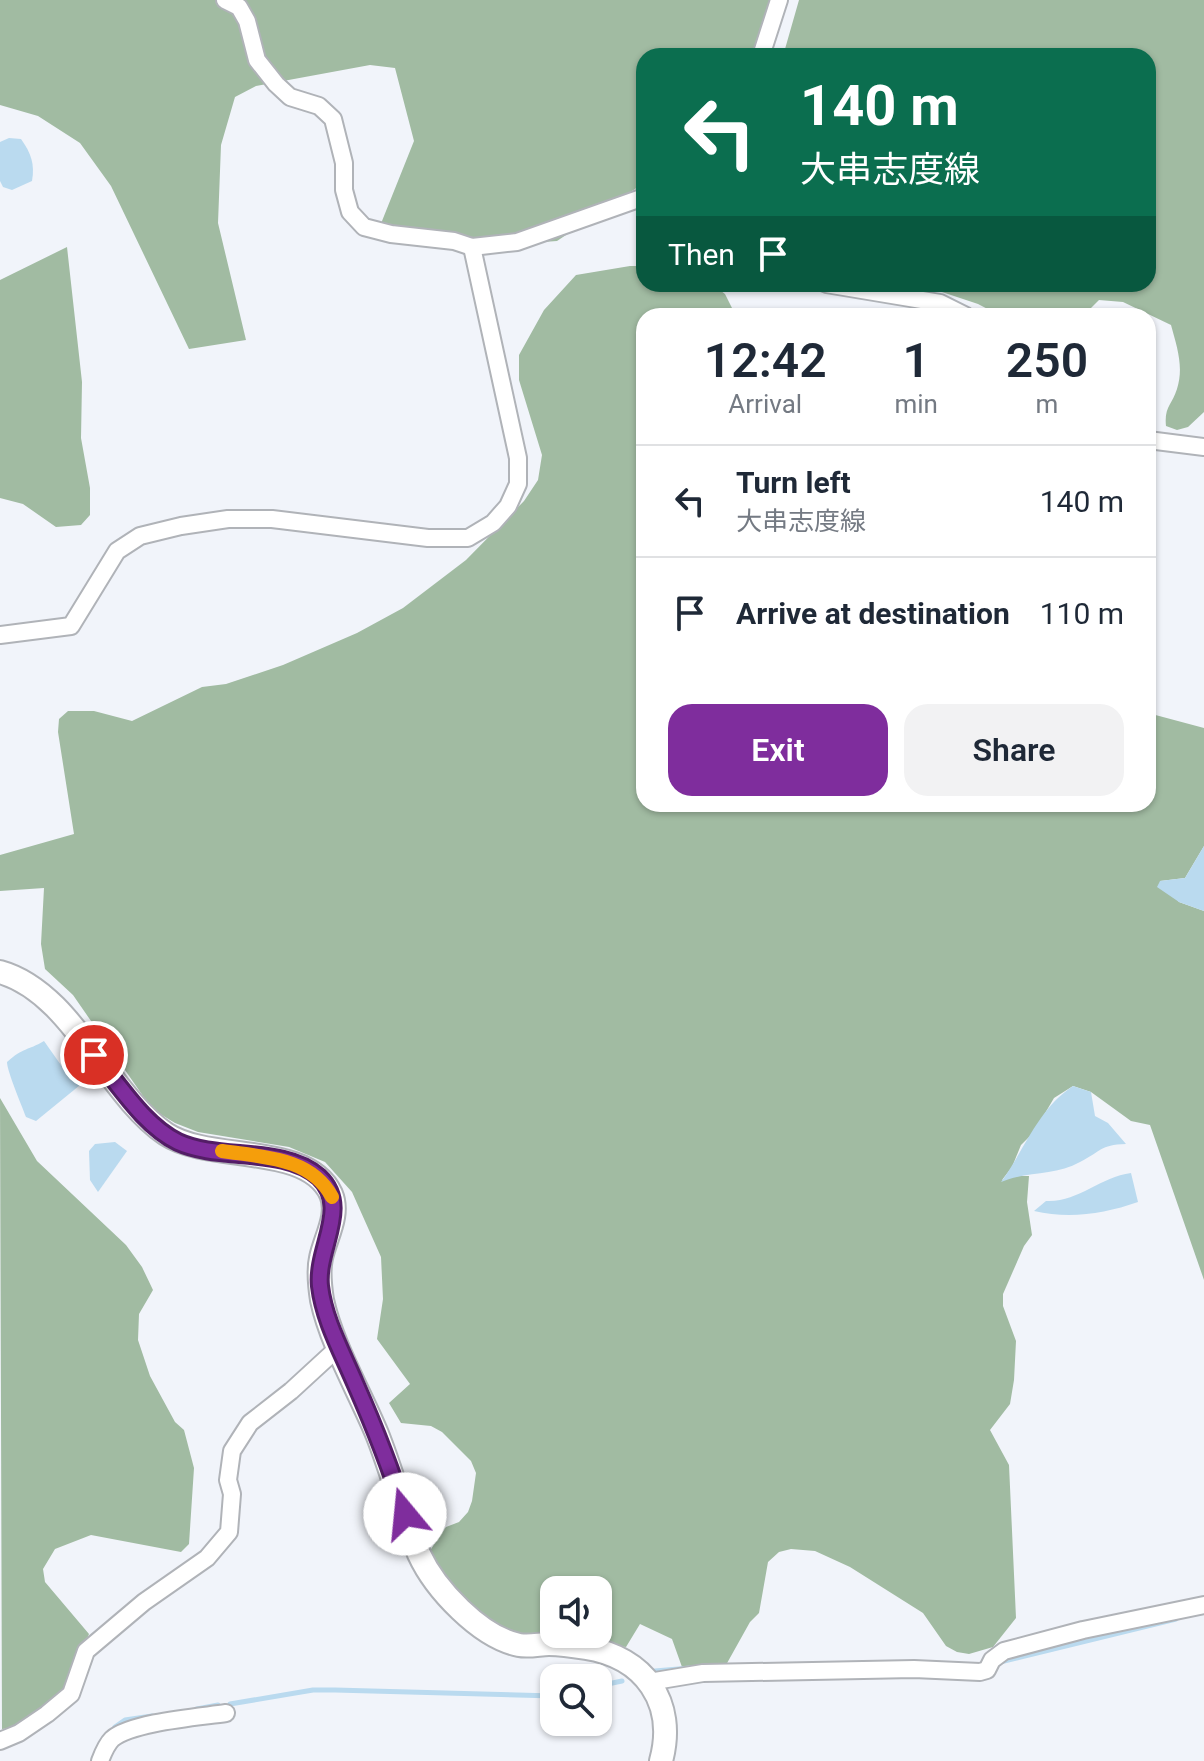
<!DOCTYPE html>
<html lang="en">
<head>
<meta charset="utf-8">
<style>
  body { margin:0; font-family:Roboto,"Noto Sans JP",sans-serif; background:#f2f2f3; color:#1f2937; height:100vh; display:flex; flex-direction:column; font-size:30px; white-space:nowrap }
  * { box-sizing:border-box; margin:0 }
  p { font-size:26px; color:#747a83 }
  .icon { flex:none; width:44px; height:44px; fill:none; stroke:currentColor; stroke-width:2; stroke-linecap:round; stroke-linejoin:round }
  .map { position:relative; flex:1; overflow:hidden }
  .sheet { position:absolute; left:636px; top:308px; width:520px; height:504px; display:flex; flex-direction:column; background:#fff; border-radius:24px; box-shadow:0 2px 6px #0004 }
  .sheet>* { flex:none }
  .guide { position:absolute; left:636px; top:48px; width:520px; height:244px; border-radius:24px; box-shadow:0 2px 6px #0004; background:#0b6e4f; color:#fff; overflow:hidden }
  .buttons { position:absolute; left:540px; top:1576px; display:grid; gap:16px }
  .buttons a { display:grid; place-items:center; width:72px; height:72px; border-radius:16px; background:#fff; box-shadow:0 2px 6px #0004; font-size:40px }
  .pin { position:absolute; display:grid; place-items:center; width:68px; height:68px; color:#fff; margin:-34px; border:4px solid #fff; border-radius:50%; box-shadow:0 2px 8px #0007 }
  .me { position:absolute; width:88px; margin:-44px; rotate:343deg; stroke-linejoin:round; filter:drop-shadow(0 0 6px #0008) }
  .turn { display:flex; align-items:center; gap:28px; height:168px; padding:0 32px; font-size:36px }
  .turn .icon { width:104px; height:104px; stroke-width:2.5 }
  .turn b { display:block; font-size:56px; line-height:68px }
  .then { display:flex; align-items:center; height:76px; padding:0 32px; background:#0003; gap:16px; font-size:30px }
  .eta { display:flex; justify-content:space-evenly; align-items:center; height:136px; text-align:center }
  .eta b { font-size:48px; font-weight:600; line-height:56px }
  .primary-button { display:flex; gap:16px; margin-top:auto; padding:16px 32px }
  .primary-button a { flex:1; height:92px; border-radius:24px; background:#7f2d9d; color:#fff; font-size:32px; font-weight:600; line-height:92px; text-align:center }
  .primary-button a+a { background:#f2f2f3; color:#1f2937 }
  ul { padding:0; list-style:none }
  li { display:flex; align-items:center; gap:24px; height:112px; padding:0 32px; border-top:2px solid #e0e1e3 }
  li div { flex:1 }
  li b { display:block; font-size:30px }
  li em { font-style:normal }
  .map>svg:first-child { display:block }
  .forest { fill:#a1bba2; fill-rule:evenodd }
  .water { fill:#badaef }
  .lines { fill:none; stroke-linecap:round; stroke-linejoin:round }
  .stream { stroke:#badaef; stroke-width:5 }
  .street-casing { stroke:#b0b3b8; stroke-width:20 }
  .secondary-casing { stroke:#b0b3b8; stroke-width:26 }
  .street { stroke:#fff; stroke-width:16 }
  .secondary { stroke:#fff; stroke-width:22 }
  .route-casing { stroke:#531d66; stroke-width:20 }
  .route { stroke:#7f2d9d; stroke-width:14 }
  .slow { stroke:#f59e0b; stroke-width:14 }
</style>
</head>
<body>
<div class="map">
<svg width="1204" height="1761" viewBox="0 0 1204 1761">
  <rect width="100%" height="100%" fill="#f1f4fa"/>
  <g class="forest">
    <polygon points="0,0 771,0 752,56 644,56 644,183 557,241 474,247 376,236 414,141 395,68 370,65 256,86 235,97 221,145 218,223 246,340 189,349 111,186 80,143 38,116 0,105"/>
    <path d="M799 0H1204V412L1188 427 1177 430 1166 426C1164 407 1172 405 1177 389 1184 367 1177 347 1171 325L1123 302 1099 300 1083 316H1001L978 304 918 284H1148V56H783Z"/>
    <polygon points="67,247 82,382 81,438 90,488 90,515 81,525 56,527 23,504 0,498 0,280"/>
    <path d="M630 266H644V284H712L725 294 736 316H644V804H1148V713L1204 728V846L1185 878 1160 881 1179 902 1204 911V1280L1150 1125 1131 1121 1091 1092 1073 1086 1054 1098 1034 1132 1021 1145 1012 1167 1002 1180 1013 1176H1029L1027 1202 1032 1235 1024 1246 1003 1294V1306L1016 1341 1014 1380 1010 1404 990 1430 1009 1465 1016 1618 993 1647 969 1654 957 1652 946 1646 923 1613 850 1567 815 1551 791 1549 779 1552 768 1562 759 1613 750 1622 726 1665 682 1667 672 1639 640 1624 626 1647 550 1638H524L466 1612 429 1552 446 1527 459 1522 468 1512 472 1501 476 1473 471 1461 442 1432 431 1426 401 1423 389 1403 410 1384 377 1339 383 1299 381 1257 352 1192 325 1162 289 1147 198 1132 175 1123 152 1109 73 995 45 969 41 944 44 888 0 891V855L74 834 58 732 59 719 68 711H94L132 721 202 687 226 684 283 665 357 633 403 608 466 560 524 501 538 480 542 455 519 380V355L544 310 576 275ZM554 1590H598V1634H554Z"/>
    <polygon points="0,1098 37,1161 126,1245 142,1267 153,1290 139,1314 138,1340 150,1376 175,1422 184,1430 194,1468 189,1544 181,1552 91,1535 55,1549 43,1569 45,1582 89,1634 62,1700 14,1728 2,1729"/>
  </g>
  <g class="water">
    <path d="M9 138 21 139C31 153 35 164 32 181L12 190 3 187 0 181V142Z"/>
    <polygon points="1204,846 1204,911 1179,902 1157,887 1160,881 1185,878"/>
    <path d="M44 1041 63 1068 85 1081 36 1121 26 1117C22 1106 7 1071 7 1062 24 1047 27 1051 44 1041Z"/>
    <path d="M1073 1086 1091 1092 1095 1116 1108 1123 1126 1144C1099 1145 1102 1151 1080 1162 1055 1176 1026 1171 1001 1182 1025 1149 1038 1109 1073 1086Z"/>
    <polygon points="115,1142 127,1151 98,1192 90,1180 89,1151 95,1144"/>
    <path d="M1131 1173 1138 1202C1104 1214 1069 1219 1034 1211L1046 1201C1077 1203 1100 1177 1131 1173Z"/>
  </g>
  <g class="lines">
    <g class="stream">
      <polyline points="1000,1662 1176,1619"/>
      <polyline points="655,1671 690,1668"/>
      <polyline points="598,1686 622,1681"/>
      <polyline points="230,1704 313,1690 335,1690 554,1696"/>
      <polyline points="197,1709 218,1705"/>
      <polyline points="115,1727 125,1720 152,1716"/>
    </g>
    <g class="street-casing">
      <g id="street">
        <polyline points="225,0 239,7 247,21 257,60 276,84 290,97 319,106 333,119 344,163 344,190 350,212 364,227 391,234 454,241 472,247 517,242 644,197"/>
        <polyline points="761,56 779,0"/>
        <polyline points="826,284 940,303 966,316"/>
        <polyline points="1148,440 1204,447"/>
        <polyline points="0,635 71,626 117,551 140,536 181,526 228,519 272,519 428,538 468,538 493,523 508,506 518,484 518,458 472,247"/>
        <polyline points="649,1682 703,1673 914,1669 980,1672 987,1670 992,1660 1004,1651 1083,1630 1204,1605"/>
        <polyline points="0,1741 19,1733 47,1714 71,1694 86,1651 144,1602 207,1558 229,1532 232,1494 228,1480 232,1451 250,1423 291,1391 340,1346"/>
        <path d="M100 1761C103 1753 106 1745 112 1739 132 1722 199 1717 226 1713"/>
      </g>
    </g>
    <g class="secondary-casing">
      <path id="secondary" d="M0 972C72 992 107 1094 166 1134 210 1163 307 1142 331 1194 340 1215 325 1238 321 1258 318 1271 320 1287 322 1300 331 1343 360 1393 377 1434 393 1474 403 1515 419 1554 435 1589 480 1637 519 1645 529 1647 540 1644 549 1644 561 1644 574 1646 586 1648 644 1657 677 1702 661 1761"/>
    </g>
    <use href="#street" class="street"/>
    <use href="#secondary" class="secondary"/>
  </g>
  <g class="lines">
    <g class="route-casing">
      <path id="route" d="M94 1055C119 1084 143 1125 178 1142 219 1161 284 1146 319 1177 351 1207 316 1248 320 1286 324 1320 342 1352 355 1383 374 1426 391 1469 405 1514"/>
    </g>
    <use href="#route" class="route"/>
    <path class="slow" d="M222 1151C262 1157 311 1157 332 1197"/>
  </g>
</svg>
<div class="buttons">
<a><svg class="icon" aria-label="sound" viewBox="0 0 24 24"><path d="M4 9h4l5-4v14l-5-4H4zM17 9q2 3 0 6"/></svg></a>
<a><svg class="icon" aria-label="search" viewBox="0 0 24 24"><circle cx="10" cy="10" r="6"/><path d="M15 15l6 6"/></svg></a>
</div>
<div class="pin" style="left:94px;top:1055px;background:#d93025"><svg class="icon" aria-label="arrive" viewBox="0 0 24 24"><path d="M6 21V4h12l-3 4 3 4H6"/></svg></div>
<svg class="me" style="left:405px;top:1514px" viewBox="-20 -20 40 40"><circle r="19" fill="#fff"/><path d="M0-13L10 11 0 6-10 11z" fill="#7f2d9d"/></svg>
<div class="guide">
<div class="turn"><svg class="icon" aria-label="left" viewBox="0 0 24 24"><path d="M17 20v-9H6M10 6l-5 5 5 5"/></svg><div><b>140 m</b>大串志度線</div></div>
<div class="then">Then<svg class="icon" aria-label="arrive" viewBox="0 0 24 24"><path d="M6 21V4h12l-3 4 3 4H6"/></svg></div>
</div>
<section class="sheet">
<div class="eta">
<div><b>12:42</b><p>Arrival</p></div>
<div><b>1</b><p>min</p></div>
<div><b>250</b><p>m</p></div>
</div>
<ul>
<li><svg class="icon" aria-label="left" viewBox="0 0 24 24"><path d="M17 20v-9H6M10 6l-5 5 5 5"/></svg><div><b>Turn left</b><p>大串志度線</p></div><em>140 m</em></li>
<li><svg class="icon" aria-label="arrive" viewBox="0 0 24 24"><path d="M6 21V4h12l-3 4 3 4H6"/></svg><div><b>Arrive at destination</b></div><em>110 m</em></li>
</ul>
<div class="primary-button"><a>Exit</a><a>Share</a></div>
</section>
</div>
</body>
</html>
